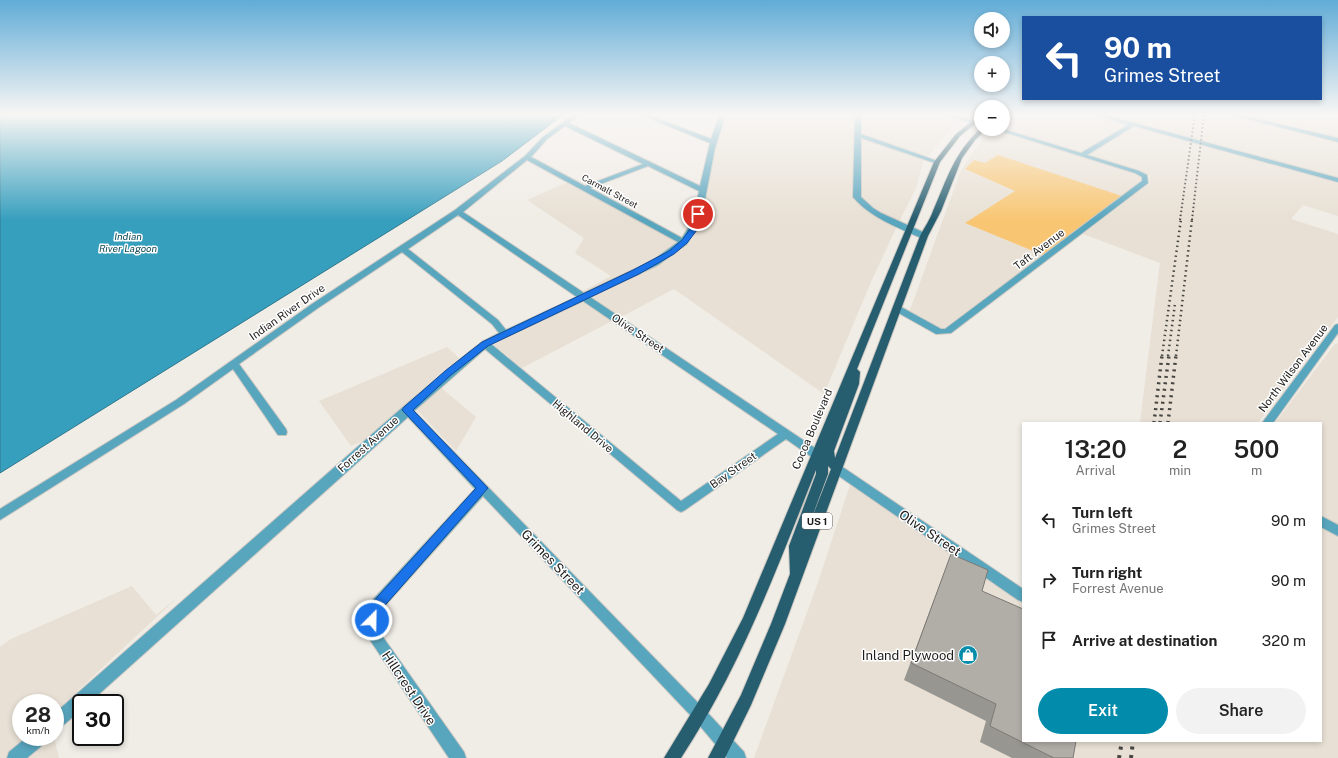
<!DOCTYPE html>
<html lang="en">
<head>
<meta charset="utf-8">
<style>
  body { margin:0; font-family:"Public Sans",sans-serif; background:#f2f2f2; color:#222; height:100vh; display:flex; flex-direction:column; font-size:15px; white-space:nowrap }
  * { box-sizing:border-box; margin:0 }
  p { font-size:13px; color:#767676 }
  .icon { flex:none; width:22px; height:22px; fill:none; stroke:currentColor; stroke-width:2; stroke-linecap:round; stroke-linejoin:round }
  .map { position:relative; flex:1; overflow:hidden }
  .side { position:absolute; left:1022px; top:422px; width:300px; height:320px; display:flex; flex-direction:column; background:#fff; border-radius:0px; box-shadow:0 2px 6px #0003 }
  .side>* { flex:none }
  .hud { position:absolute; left:1022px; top:16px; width:300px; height:84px; border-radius:0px; box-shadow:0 2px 6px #0003; background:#1a4fa0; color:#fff; overflow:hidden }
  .fabs { position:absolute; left:974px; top:12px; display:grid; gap:8px }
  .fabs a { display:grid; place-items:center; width:36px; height:36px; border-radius:50%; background:#fff; box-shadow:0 2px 6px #0003; font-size:20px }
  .speed { position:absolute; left:12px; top:694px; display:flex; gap:8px; font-size:20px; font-weight:700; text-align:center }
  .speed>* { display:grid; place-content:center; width:52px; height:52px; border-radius:50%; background:#fff; box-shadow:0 2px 6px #0003; line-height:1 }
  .speed small { font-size:10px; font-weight:400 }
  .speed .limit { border:2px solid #111; border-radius:6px; background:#fff; color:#111 }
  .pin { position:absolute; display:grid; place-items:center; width:34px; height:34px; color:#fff; margin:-17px; border:2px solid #fff; border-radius:50%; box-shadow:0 1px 4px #0007 }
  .me { position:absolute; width:44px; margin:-22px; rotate:23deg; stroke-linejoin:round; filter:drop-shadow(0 0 3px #0008) }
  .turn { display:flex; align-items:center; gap:14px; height:84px; padding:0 16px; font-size:18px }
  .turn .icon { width:52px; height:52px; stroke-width:2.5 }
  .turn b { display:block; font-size:28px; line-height:34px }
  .eta { display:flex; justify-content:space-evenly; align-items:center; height:68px; text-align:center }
  .eta b { font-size:24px; font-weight:600; line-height:28px }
  .action { display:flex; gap:8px; margin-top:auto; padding:8px 16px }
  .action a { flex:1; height:46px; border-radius:24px; background:#028baa; color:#fff; font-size:16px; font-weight:600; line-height:46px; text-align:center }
  .action a+a { background:#f2f2f2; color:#222 }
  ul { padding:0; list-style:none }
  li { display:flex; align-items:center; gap:12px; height:60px; padding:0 16px }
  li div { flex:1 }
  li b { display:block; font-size:15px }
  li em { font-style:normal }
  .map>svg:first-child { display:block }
  .built { fill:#e8e0d4 }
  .green { fill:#f8c673 }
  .water { fill:#379fbe; stroke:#30788d }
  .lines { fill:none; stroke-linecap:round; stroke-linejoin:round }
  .minor-casing { stroke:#cac7c1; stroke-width:2 }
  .major-casing { stroke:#cac7c1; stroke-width:2 }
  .minor { fill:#58a5be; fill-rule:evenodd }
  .major { fill:#265d6f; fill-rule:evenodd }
  .rail-far3 { stroke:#474643; stroke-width:2; stroke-dasharray:1.5 2.5; stroke-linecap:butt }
  .rail-far2 { stroke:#474643; stroke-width:2.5; stroke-dasharray:1.5 3.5; stroke-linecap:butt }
  .rail-far1 { stroke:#474643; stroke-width:3.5; stroke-dasharray:2 4.5; stroke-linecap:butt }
  .rail { stroke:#474643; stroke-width:4; stroke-dasharray:3 5.5; stroke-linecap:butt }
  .wall { fill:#989690 }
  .building { fill:#b1aea8; stroke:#7c7a76 }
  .route { fill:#1a73e8; stroke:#114b97 }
  .labels { text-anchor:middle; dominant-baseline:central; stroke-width:3; stroke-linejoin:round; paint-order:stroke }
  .far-street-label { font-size:9px; fill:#1e1d1b; stroke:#fff }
  .far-water-label { font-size:10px; font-style:italic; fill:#0d4959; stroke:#fff }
  .shield { fill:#fff; stroke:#62615f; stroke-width:1 }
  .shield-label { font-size:10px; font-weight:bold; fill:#1e1d1b }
  .street-label { font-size:11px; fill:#1e1d1b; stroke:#fff }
  .near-street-label { font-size:13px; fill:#1e1d1b; stroke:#fff }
  .near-poi-label { font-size:13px; fill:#1e1d1b; stroke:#fff; text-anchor:end }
</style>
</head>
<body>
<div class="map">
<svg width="1338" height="758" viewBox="0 0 1338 758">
  <rect width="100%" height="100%" fill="#f0ece6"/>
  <g class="built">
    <polygon points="726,114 855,114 852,196 867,211 897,226 871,282 824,394 674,289 621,317 591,297 659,264 675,254 690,242 701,221 717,141 723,117"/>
    <polygon points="861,114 943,114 963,120 955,124 927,157 862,134"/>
    <polygon points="1012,114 1091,114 1128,124 1080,153 1002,129 1003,120"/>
    <polygon points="1141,114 1235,114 1234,115 1338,141 1338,178 1128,121"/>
    <polygon points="1245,114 1338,114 1338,138 1243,115"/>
    <polygon points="1135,126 1338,181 1338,216 1303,205 1291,219 1338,234 1338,317 1258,423 1140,423 1160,263 1083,234 1150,183 1150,177 1149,175 1087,155"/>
    <polygon points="992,129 1135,173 1141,176 1141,181 1122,196 998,156 985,163 966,170 1016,191 966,223 1043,255 944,328 942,328 910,310 961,170 976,148"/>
    <polygon points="862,138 924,160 916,188 899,222 874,209 861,196"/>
    <polygon points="568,182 679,242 652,261 585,293 583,291 611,276 575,253 584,238 527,200"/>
    <polygon points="582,301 612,321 522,368 493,344"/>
    <polygon points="1338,343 1338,525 1321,514 1321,423 1275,423 1331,349 1335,344"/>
    <polygon points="447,347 460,359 399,409 399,411 367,439 351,446 319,401"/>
    <polygon points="439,386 476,417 456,451 415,408"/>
    <polygon points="850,485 1023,604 1023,741 1321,741 1321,527 1338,536 1338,758 754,758 817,585"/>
    <polygon points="132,586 156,615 178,597 55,712 55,703 21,703 21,737 29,737 5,758 0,758 0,647 11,639"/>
    <polygon points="48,737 54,737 59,758 25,758"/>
  </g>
  <polygon class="green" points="998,155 1122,196 1043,255 965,223 1015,191 965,169 974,160 985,163"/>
  <polygon class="water" points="0,114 564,114 502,161 0,473"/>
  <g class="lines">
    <g class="minor-casing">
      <g id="minor">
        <path d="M574 114H580L569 123 700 186 710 143 639 114H646L711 139 720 114H726L715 148 701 220 687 244 658 265 590 297 821 452 823 455 821 458H813L786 439 685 510 681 512 677 510 485 349 414 411 705 710 744 752 746 758H727L695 720 483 496 381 610 378 630 464 752 466 758H449L364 631 369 604 475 489 408 417 89 703H81V710L60 728 55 731V713L403 407 469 352 482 342 499 333 492 324 402 252 318 308 239 364 286 429 287 432 286 435H278L233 369 184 404 0 520V509L176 400 312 304 455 210 525 156 543 137ZM565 126 643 164 585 186 531 157 547 139ZM527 160 678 242 652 261 584 293 463 212ZM648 166 699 191 693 220 682 238 590 188ZM458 215 577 297 506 330 498 320 408 249ZM583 301 778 434 681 501 491 344Z"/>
        <path d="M855 114H861V134L940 162 935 163 861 138V197L873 208 881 213 927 234V238H921C897 227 871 218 853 197Z"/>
        <polygon points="945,114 953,114 976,122 971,123"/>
        <polygon points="1093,114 1101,114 1338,178 1338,182 1134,126 1087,155 1139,171 1147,175 1148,183 951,333 936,334 895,311 894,309 895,307 901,307 941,329 945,329 1142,181 1142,177 1135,173 994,129 1003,129 1081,153 1128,125"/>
        <polygon points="1236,114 1338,138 1338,142 1236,116"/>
        <polygon points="1338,324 1338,333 1273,423 1262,423 1335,325"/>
        <polygon points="837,465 841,466 1023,589 1023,602 1018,600 833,472 831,469 833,466"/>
        <polygon points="1321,516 1338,525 1338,536 1321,527"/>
        <polygon points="27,737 47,737 45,743 27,758 7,758 9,752"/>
      </g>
    </g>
    <g class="major-casing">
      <g id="major">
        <path d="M981 114V119L960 136 940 162 857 369 860 372 859 384 834 451 835 458 920 236C924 228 930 220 933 211 948 177 953 155 981 128V129H986L975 140 962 158 941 211 928 236 785 624 751 705 725 758H708L741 695 771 624 790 574 789 546 816 474V470C776 571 741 666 681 758H664L709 684 743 618 934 162 956 134ZM828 466 831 469 808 528 828 474Z"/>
        <polygon points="1003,114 1007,114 1003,116"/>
      </g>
    </g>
    <use href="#minor" class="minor"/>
    <use href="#major" class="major"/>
    <g class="rail-far3">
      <polyline points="1180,220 1195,114"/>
      <polyline points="1192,220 1204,114"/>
    </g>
    <g class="rail-far2">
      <polyline points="1162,356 1181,219"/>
      <polyline points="1168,356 1175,304"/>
      <polyline points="1176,356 1192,219"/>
    </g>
    <g class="rail-far1">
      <polyline points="1154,423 1162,355"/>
      <polyline points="1160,423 1169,355"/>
      <polyline points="1168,423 1176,355"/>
    </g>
    <g class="rail">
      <polyline points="1119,758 1122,741"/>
      <polyline points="1131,758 1133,741"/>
    </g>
  </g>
  <polygon class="wall" points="951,554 982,591 1073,758 1012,758 980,742 986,721 904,680"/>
  <polygon class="building" points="951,554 988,570 982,591 1023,609 1023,741 1076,741 1073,758 1054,758 990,726 996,704 911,663"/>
  <linearGradient id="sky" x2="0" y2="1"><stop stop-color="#61acd7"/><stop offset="0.52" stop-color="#f8f6f4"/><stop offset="1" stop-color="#f8f6f4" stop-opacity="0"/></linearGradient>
  <rect width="1338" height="220" fill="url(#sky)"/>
  <polygon class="route" points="696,212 702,214 697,230 687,243 674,254 639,274 488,346 451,375 413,410 488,488 380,611 377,624 372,625 368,624 366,620 370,605 476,488 404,412 402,410 404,407 445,371 482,342 633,270 669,251 682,240 690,229"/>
  <defs>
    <g id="shop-disc" transform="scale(1)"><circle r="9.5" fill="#028baa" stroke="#fff"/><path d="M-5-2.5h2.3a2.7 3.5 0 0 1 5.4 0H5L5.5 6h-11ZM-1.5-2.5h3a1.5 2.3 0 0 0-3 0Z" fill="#fff"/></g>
  </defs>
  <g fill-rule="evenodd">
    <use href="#shop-disc" x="968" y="655"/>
  </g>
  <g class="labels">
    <g class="far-street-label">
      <text transform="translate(610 191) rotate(28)">Carmalt Street</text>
    </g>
    <g class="far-water-label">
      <text x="128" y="236">Indian<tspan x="128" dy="12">River Lagoon</tspan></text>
    </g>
    <rect class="shield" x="802" y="513" width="30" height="16" rx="3"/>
    <g class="shield-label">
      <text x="817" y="521">US 1</text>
    </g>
    <g class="street-label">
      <text transform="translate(1039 249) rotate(-37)">Taft Avenue</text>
      <text transform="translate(287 312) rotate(-35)">Indian River Drive</text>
      <text transform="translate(638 333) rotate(34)">Olive Street</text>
      <text transform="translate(1293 368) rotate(-53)">North Wilson Avenue</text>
      <text transform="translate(583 426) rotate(40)">Highland Drive</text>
      <text transform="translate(812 429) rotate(-67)">Cocoa Boulevard</text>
      <text transform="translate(368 444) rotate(-42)">Forrest Avenue</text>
      <text transform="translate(733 470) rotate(-35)">Bay Street</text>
    </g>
    <g class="near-street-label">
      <text transform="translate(930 533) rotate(34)">Olive Street</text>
      <text transform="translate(553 562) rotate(46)">Grimes Street</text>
      <text transform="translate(409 688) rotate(56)">Hillcrest Drive</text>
    </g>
    <g class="near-poi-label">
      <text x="954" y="655">Inland Plywood</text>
    </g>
  </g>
</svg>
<div class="fabs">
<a><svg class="icon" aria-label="sound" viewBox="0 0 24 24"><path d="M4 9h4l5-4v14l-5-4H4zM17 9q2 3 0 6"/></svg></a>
<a>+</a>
<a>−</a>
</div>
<div class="speed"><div>28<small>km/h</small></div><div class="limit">30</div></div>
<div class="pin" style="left:698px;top:214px;background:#d93025"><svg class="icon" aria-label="arrive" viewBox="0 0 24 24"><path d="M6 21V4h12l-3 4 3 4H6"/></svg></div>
<svg class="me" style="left:372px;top:620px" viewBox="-20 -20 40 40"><circle r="17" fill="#1a73e8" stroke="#fff" stroke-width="3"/><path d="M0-11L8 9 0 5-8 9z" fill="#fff"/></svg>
<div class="hud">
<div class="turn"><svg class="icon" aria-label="left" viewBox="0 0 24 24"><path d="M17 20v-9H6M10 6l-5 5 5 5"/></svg><div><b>90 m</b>Grimes Street</div></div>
</div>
<section class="side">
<div class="eta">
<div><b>13:20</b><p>Arrival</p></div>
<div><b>2</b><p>min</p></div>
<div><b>500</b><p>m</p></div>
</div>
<ul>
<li><svg class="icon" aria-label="left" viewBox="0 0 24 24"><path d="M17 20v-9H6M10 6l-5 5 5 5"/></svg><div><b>Turn left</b><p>Grimes Street</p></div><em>90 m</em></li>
<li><svg class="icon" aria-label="right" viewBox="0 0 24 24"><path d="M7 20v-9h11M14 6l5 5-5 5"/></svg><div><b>Turn right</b><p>Forrest Avenue</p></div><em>90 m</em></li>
<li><svg class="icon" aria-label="arrive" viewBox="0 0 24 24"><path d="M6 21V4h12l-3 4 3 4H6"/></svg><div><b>Arrive at destination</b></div><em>320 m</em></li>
</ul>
<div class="action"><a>Exit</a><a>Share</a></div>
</section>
</div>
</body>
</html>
